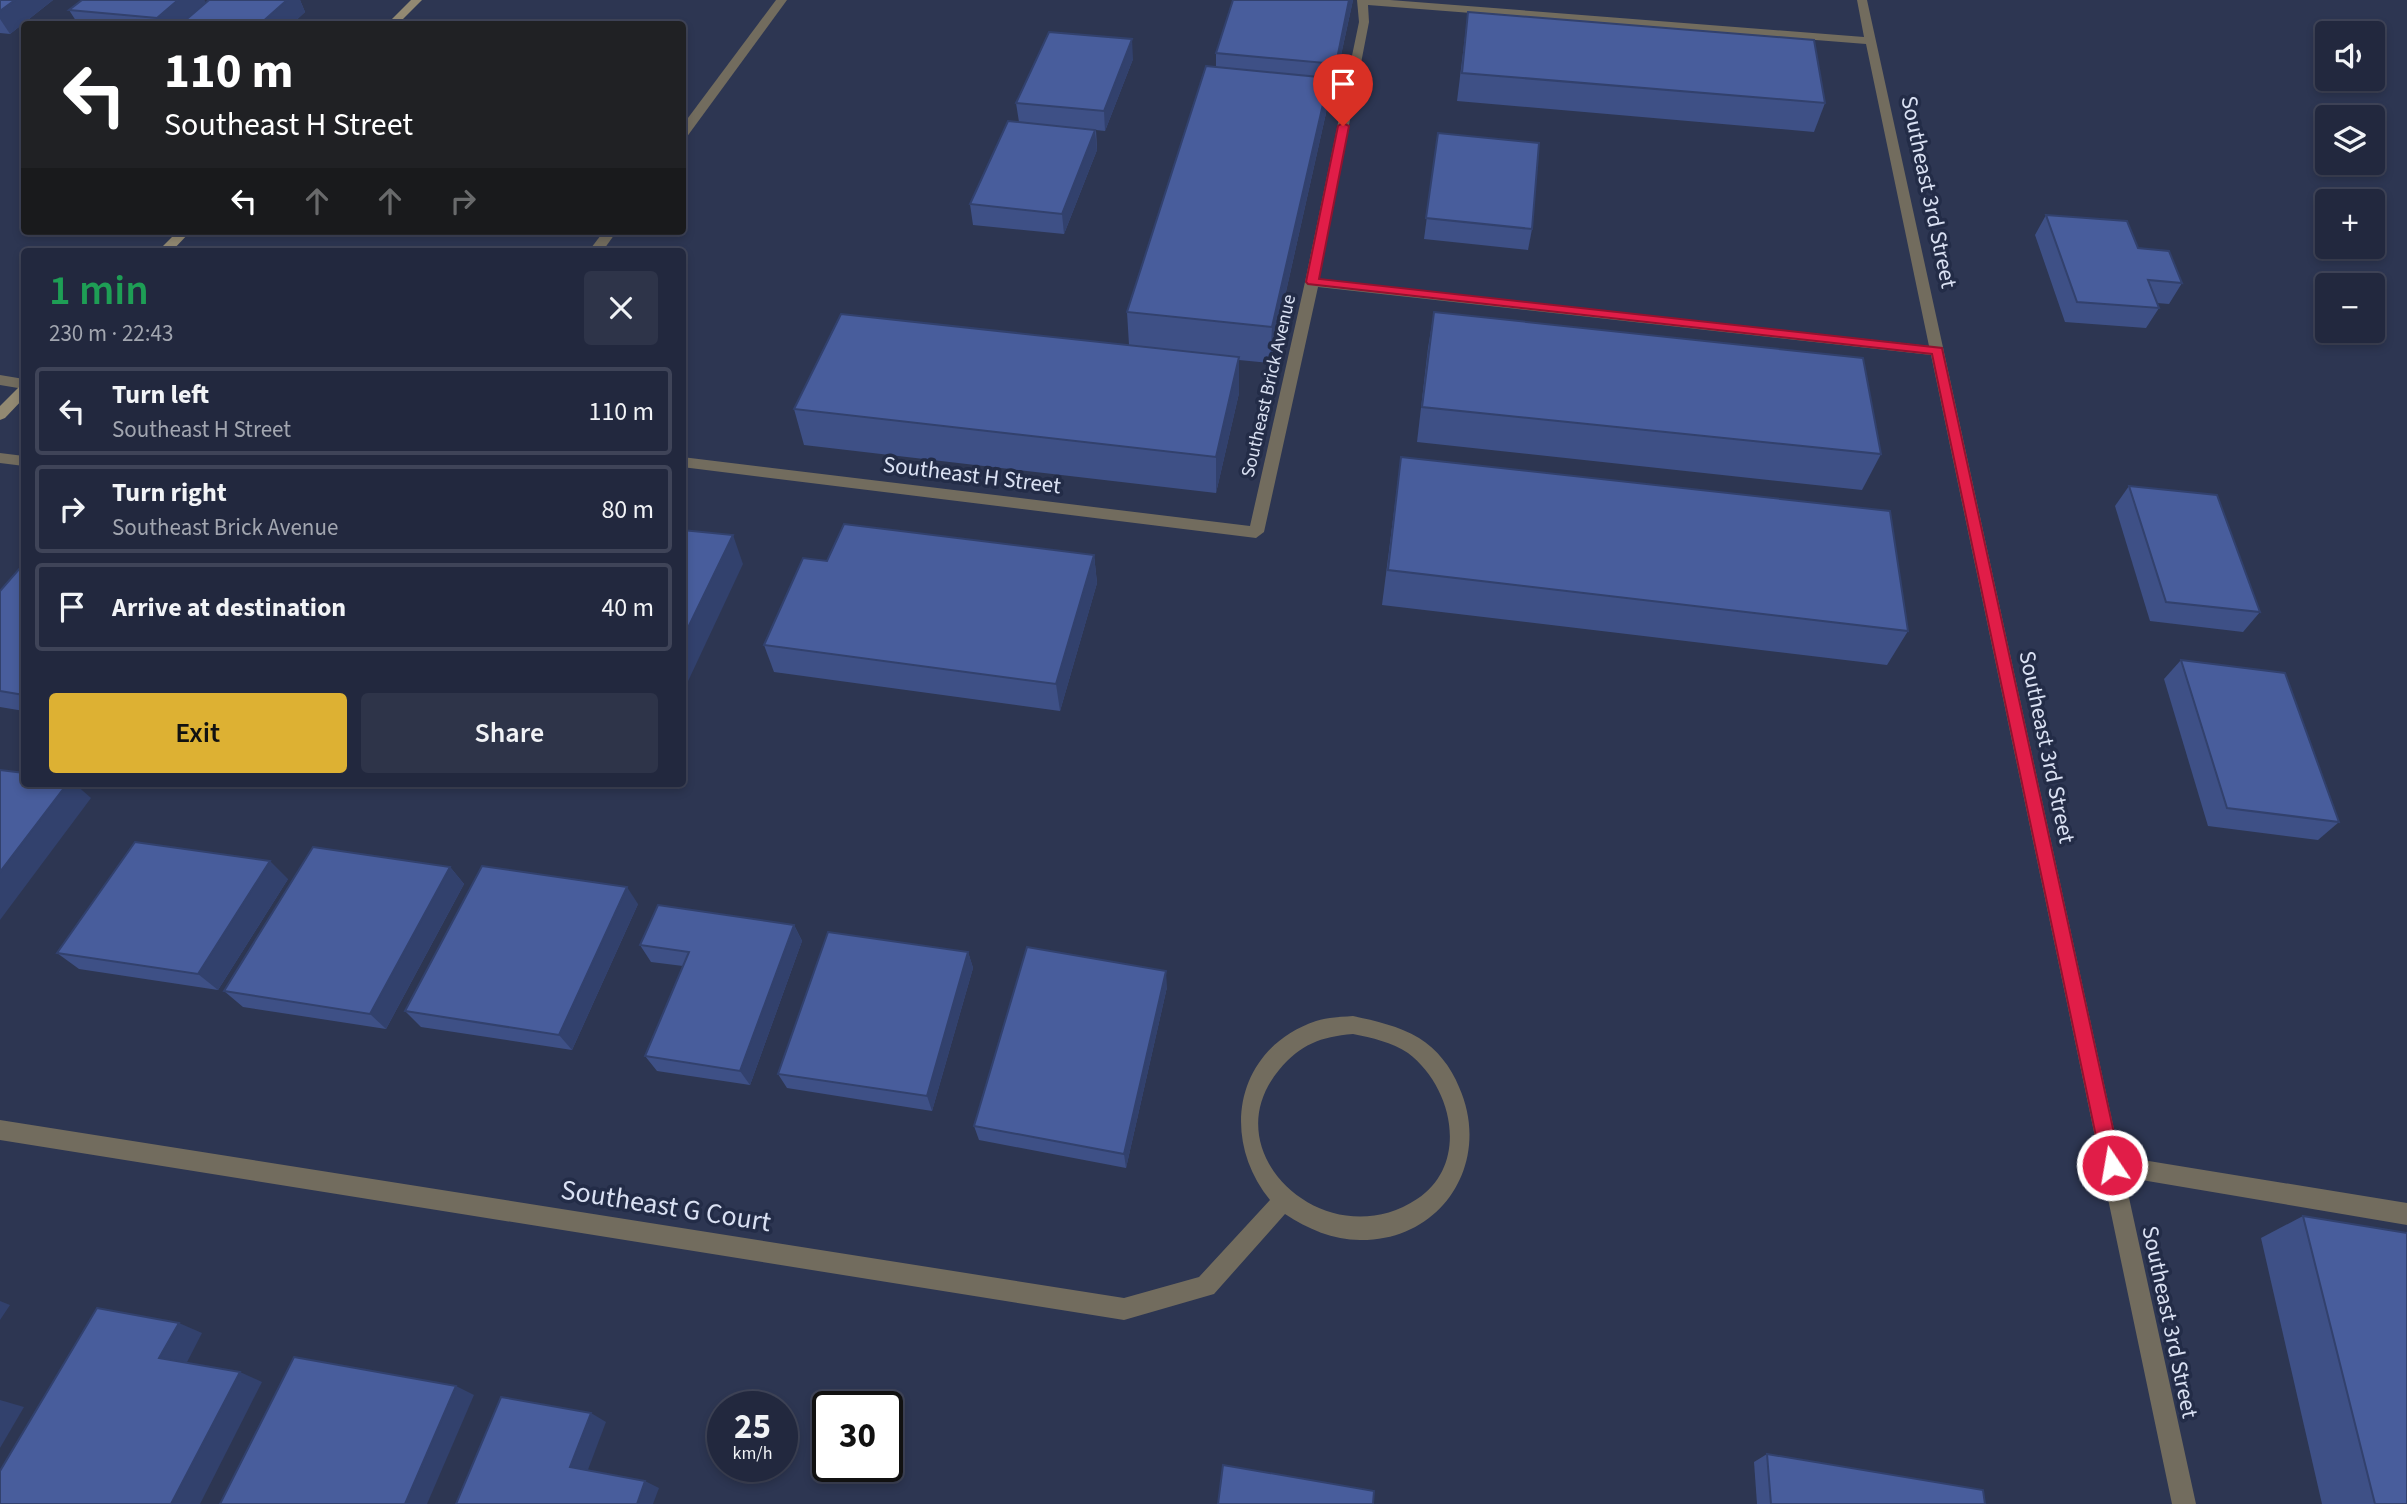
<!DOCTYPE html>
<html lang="en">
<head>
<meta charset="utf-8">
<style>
  body { margin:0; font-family:"Source Sans 3",sans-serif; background:#2e3449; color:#f1f3f6; height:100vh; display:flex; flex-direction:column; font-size:26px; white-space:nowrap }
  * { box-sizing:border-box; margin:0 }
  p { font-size:23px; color:#a2a6b0 }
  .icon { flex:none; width:38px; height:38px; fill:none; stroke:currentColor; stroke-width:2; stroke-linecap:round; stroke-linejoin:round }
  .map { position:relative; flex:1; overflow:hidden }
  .sheet { position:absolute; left:21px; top:248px; width:665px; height:539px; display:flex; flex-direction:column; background:#22283e; border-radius:7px; box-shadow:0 4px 10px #0003,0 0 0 2px #3f4458 }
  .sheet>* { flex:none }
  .hud { position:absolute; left:21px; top:21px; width:665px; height:214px; border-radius:7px; box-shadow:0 4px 10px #0003,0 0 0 2px #3f4458; background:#202124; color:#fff; overflow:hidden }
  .tools { position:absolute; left:2315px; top:21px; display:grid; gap:14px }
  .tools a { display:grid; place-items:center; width:70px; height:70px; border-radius:7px; background:#22283e; box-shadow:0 4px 10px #0003,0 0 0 2px #3f4458; font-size:35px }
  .speed { position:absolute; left:707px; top:1391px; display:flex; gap:14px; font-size:35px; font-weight:700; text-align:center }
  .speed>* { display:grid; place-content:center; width:91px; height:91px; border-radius:50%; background:#22283e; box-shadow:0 4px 10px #0003,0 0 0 2px #3f4458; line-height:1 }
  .speed small { font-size:18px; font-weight:400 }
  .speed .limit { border:4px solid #111; border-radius:10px; background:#fff; color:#111 }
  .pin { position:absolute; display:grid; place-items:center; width:60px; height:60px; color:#fff; margin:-72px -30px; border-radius:50% 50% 50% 0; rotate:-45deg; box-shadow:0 0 7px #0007 }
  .pin .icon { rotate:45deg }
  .me { position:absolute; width:77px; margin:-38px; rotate:348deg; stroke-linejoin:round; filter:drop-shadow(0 0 5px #0008) }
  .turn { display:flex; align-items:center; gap:24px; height:147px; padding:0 28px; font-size:32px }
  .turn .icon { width:91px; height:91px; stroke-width:2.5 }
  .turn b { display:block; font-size:49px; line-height:60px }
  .lanes { display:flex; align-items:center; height:66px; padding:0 28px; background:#0003; justify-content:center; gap:35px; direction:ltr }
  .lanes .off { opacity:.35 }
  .round { display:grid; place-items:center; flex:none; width:74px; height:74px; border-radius:7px; background:#2e3449 }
  .summary { display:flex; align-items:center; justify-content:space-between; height:119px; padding:0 28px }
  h1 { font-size:42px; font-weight:600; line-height:52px; color:#1e9e55 }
  .primary-button { display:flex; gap:14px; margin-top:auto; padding:14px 28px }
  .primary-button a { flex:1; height:80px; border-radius:7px; background:#ddb133; color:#111; font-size:28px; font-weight:600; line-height:80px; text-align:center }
  .primary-button a+a { background:#2e3449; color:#f1f3f6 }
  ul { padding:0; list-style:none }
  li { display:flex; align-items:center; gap:21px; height:88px; margin:0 14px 10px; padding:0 14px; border:4px solid #3f4458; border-radius:7px }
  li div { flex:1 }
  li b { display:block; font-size:26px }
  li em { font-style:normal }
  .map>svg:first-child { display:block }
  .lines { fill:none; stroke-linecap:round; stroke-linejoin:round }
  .lane { fill:#726c5e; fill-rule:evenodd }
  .street { fill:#726c5e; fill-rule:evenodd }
  .secondary { fill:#928972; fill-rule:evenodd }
  .wall { fill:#3e5086 }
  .shaded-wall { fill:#32416d }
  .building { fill:#485d9c; stroke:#32416d; stroke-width:2 }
  .route { fill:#e11d48; stroke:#92132f; stroke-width:2 }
  .labels { text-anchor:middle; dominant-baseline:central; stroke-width:7; stroke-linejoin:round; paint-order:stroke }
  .far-street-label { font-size:19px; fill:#dae1f3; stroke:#232c47 }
  .street-label { font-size:23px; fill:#dae1f3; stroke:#232c47 }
  .near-street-label { font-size:28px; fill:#dae1f3; stroke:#232c47 }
</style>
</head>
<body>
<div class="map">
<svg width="2407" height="1504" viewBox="0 0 2407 1504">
  <rect width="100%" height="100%" fill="#2d3652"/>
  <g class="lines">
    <polygon class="lane" points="2112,1155 2407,1203 2407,1225 2112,1175 2105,1172 2101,1165 2105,1158"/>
    <g class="street">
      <polygon points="776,0 787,0 686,138 682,138 682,126"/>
      <path d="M1357 0H1390L1864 37 1857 0H1867L2196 1504H2172L1931 355 1318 287 1264 532 1256 538 682 467V457L1250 526 1305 282 1359 22ZM1368 5 1866 44 1929 346 1319 279 1369 22Z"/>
      <polygon points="604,231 617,231 602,252 588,252"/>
      <polygon points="0,375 24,379 24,389 0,385"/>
      <polygon points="0,453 24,456 24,466 0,463"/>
      <path d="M1353 1016C1376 1021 1399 1026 1419 1038 1437 1049 1451 1067 1459 1087 1492 1160 1444 1241 1360 1240 1333 1240 1308 1229 1285 1214L1214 1294 1124 1320 0 1140V1120L1124 1298 1199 1277 1270 1200C1219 1137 1236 1048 1316 1021 1328 1017 1341 1017 1353 1016ZM1353 1034C1372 1038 1392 1042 1408 1053 1453 1087 1470 1164 1417 1199 1327 1259 1210 1153 1279 1070 1301 1044 1320 1037 1353 1034Z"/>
    </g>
    <g class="secondary">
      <polygon points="411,0 422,0 398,24 387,24"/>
      <polygon points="178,231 191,231 171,252 157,252"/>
      <polygon points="24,385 24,398 5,418 0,420 0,406 19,387"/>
    </g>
  </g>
  <g class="wall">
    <polygon points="0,0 53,0 10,34 0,33"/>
    <polygon points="204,0 206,3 209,0 300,0 305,12 292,24 78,24 69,10"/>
    <polygon points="1233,0 1353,0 1333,92 1328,91 1326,113 1270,363 1239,360 1239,393 1216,493 804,445 794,409 1129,345 1127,312 1216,67 1216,53"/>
    <polygon points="1468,12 1825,103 1814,132 1457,101"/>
    <polygon points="1133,59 1105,131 1096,130 1097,150 1064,234 973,225 970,204 1019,122 1016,103"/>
    <polygon points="1438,133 1532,229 1528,250 1424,239"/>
    <polygon points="2046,215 2182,283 2169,304 2157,303 2159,308 2146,328 2065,322 2035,235"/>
    <polygon points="1434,312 1881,454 1862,490 1417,442 1428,348"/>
    <polygon points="1401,457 1908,631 1887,665 1382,605"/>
    <polygon points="2129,486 2260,612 2243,632 2150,621 2115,506"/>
    <polygon points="1094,555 1097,583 1060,711 774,672 764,645"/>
    <polygon points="24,569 24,711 0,707 0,591"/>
    <polygon points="2181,660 2339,822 2318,840 2208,826 2164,679"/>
    <polygon points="450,867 464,884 386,1029 243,1007 224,991"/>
    <polygon points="288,879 218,990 79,969 57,953"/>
    <polygon points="638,904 572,1050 421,1027 405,1011"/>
    <polygon points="794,925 802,941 750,1085 657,1071 645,1056 683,966 651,962 640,945"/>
    <polygon points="968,952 973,968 932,1111 787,1088 778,1074"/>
    <polygon points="1167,987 1126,1168 979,1140 974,1126"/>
    <polygon points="2303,1216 2407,1504 2322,1504 2261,1238"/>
    <polygon points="1767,1454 1985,1504 1757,1504 1754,1462"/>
  </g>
  <g class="shaded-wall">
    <polygon points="15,0 53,0 10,34 0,19 0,11"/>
    <polygon points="178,0 204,0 207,4 183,24 161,24 157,18"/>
    <polygon points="287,0 300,0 305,12 292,24 260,24"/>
    <polygon points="1349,0 1353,0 1333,92 1336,64"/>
    <polygon points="1132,39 1133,59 1105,131 1104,111"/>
    <polygon points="1329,78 1326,113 1270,363 1272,327"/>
    <polygon points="1095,130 1097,150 1064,234 1062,214"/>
    <polygon points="1239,357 1239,393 1216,493 1216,457"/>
    <polygon points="733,535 743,564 682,694 682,640"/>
    <polygon points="1094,555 1097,583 1060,711 1056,684"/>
    <polygon points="67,784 75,784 91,798 0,920 0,872"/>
    <polygon points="270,861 288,879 218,990 198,974"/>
    <polygon points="450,867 464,884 386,1029 370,1014"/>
    <polygon points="627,887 638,904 572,1050 559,1035"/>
    <polygon points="794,925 802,941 750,1085 740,1071"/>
    <polygon points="968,952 973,968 932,1111 927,1096"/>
    <polygon points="1166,971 1167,987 1126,1168 1124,1154"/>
    <polygon points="0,1301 10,1305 0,1320"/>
    <polygon points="179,1323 202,1333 184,1368 159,1358"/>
    <polygon points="240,1372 262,1382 200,1504 171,1504"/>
    <polygon points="456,1386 474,1395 427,1504 405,1504"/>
    <polygon points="0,1400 24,1407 0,1448"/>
    <polygon points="591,1413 606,1422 586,1475 570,1467"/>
    <polygon points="645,1481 659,1488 653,1504 637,1504"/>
  </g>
  <g class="building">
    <polygon points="0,0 15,0 0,11"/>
    <polygon points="82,0 178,0 157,18 69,10"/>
    <polygon points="209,0 287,0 260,24 181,24"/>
    <polygon points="1233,0 1349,0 1336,64 1216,53"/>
    <polygon points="1468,12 1814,40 1825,103 1462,73"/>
    <polygon points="1049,32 1132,39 1104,111 1016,103"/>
    <polygon points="1206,66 1329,78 1272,327 1127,312"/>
    <polygon points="1008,121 1095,130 1062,214 970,204"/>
    <polygon points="1438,133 1539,143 1532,229 1426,218"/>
    <polygon points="2046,215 2127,221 2138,248 2169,251 2182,283 2148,280 2159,308 2077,302"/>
    <polygon points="1434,312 1863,358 1881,454 1422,407"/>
    <polygon points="841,314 1239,357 1216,457 794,409"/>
    <polygon points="1401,457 1890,511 1908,631 1388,570"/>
    <polygon points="2129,486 2217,495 2260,612 2166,602"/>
    <polygon points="844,524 1094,555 1056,684 764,645 803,558 827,561"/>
    <polygon points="682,530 733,535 682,640"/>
    <polygon points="20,568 24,569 24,695 0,691 0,591"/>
    <polygon points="2181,660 2285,673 2339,822 2227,808"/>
    <polygon points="0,770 24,773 24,784 67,784 0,872"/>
    <polygon points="135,842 270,861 198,974 57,953"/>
    <polygon points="313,847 450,867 370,1014 224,991"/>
    <polygon points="482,866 627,887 559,1035 405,1011"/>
    <polygon points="658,905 794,925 740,1071 645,1056 689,952 640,945"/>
    <polygon points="828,932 968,952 927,1096 778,1074"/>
    <polygon points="1027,947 1166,971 1124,1154 974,1126"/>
    <polygon points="2303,1216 2407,1233 2407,1504 2375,1504"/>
    <polygon points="97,1308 179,1323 159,1358 240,1372 171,1504 0,1504 0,1471"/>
    <polygon points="294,1357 456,1386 405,1504 220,1504"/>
    <polygon points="501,1397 591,1413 570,1467 645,1481 637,1504 456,1504"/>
    <polygon points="1767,1454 1983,1490 1985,1504 1771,1504"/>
    <polygon points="1223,1465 1374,1491 1373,1504 1218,1504"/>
  </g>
  <polygon class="route" points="1343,123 1349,126 1319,279 1942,348 2121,1165 2119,1172 2112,1174 2105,1172 2102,1165 1932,354 1308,284 1306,282 1338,126"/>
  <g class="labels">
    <g class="far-street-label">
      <text transform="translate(1269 386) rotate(-77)">Southeast Brick Avenue</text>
    </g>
    <g class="street-label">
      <text transform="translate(1929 192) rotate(78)">Southeast 3rd Street</text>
      <text transform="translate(972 475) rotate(7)">Southeast H Street</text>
      <text transform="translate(2047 747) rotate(78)">Southeast 3rd Street</text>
      <text transform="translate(2170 1322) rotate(78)">Southeast 3rd Street</text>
    </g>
    <g class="near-street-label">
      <text transform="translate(666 1206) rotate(9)">Southeast G Court</text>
    </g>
  </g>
</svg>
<div class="tools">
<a><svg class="icon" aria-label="sound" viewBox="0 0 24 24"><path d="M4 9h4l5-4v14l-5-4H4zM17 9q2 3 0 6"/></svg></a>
<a><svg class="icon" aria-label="layers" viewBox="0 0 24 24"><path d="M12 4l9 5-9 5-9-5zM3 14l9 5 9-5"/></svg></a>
<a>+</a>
<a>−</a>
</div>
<div class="speed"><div>25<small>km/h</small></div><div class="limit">30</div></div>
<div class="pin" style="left:1343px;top:126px;background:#d93025"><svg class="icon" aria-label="arrive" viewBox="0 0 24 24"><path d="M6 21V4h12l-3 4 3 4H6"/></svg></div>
<svg class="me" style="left:2112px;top:1165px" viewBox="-20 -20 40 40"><circle r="17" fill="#e11d48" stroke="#fff" stroke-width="3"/><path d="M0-11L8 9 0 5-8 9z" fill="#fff"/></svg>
<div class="hud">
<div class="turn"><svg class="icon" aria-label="left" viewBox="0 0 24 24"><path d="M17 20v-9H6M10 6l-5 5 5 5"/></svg><div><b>110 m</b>Southeast H Street</div></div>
<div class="lanes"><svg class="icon" aria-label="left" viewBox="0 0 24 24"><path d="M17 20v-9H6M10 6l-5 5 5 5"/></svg><svg class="icon off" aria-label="ahead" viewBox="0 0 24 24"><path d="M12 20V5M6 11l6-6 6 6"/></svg><svg class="icon off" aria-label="ahead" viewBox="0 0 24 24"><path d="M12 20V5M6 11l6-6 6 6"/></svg><svg class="icon off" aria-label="right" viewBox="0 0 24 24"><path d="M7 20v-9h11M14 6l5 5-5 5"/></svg></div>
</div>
<section class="sheet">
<div class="summary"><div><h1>1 min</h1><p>230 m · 22:43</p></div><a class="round"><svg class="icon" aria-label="close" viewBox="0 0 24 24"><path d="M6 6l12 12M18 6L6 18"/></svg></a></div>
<ul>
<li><svg class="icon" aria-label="left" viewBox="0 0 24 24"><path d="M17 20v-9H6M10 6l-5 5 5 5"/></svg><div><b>Turn left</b><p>Southeast H Street</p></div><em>110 m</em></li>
<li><svg class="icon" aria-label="right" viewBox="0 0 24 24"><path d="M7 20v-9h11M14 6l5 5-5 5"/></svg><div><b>Turn right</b><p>Southeast Brick Avenue</p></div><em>80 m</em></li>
<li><svg class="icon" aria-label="arrive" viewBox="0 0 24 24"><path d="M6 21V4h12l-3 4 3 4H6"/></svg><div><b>Arrive at destination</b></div><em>40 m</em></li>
</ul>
<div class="primary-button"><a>Exit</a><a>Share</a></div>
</section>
</div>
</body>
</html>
